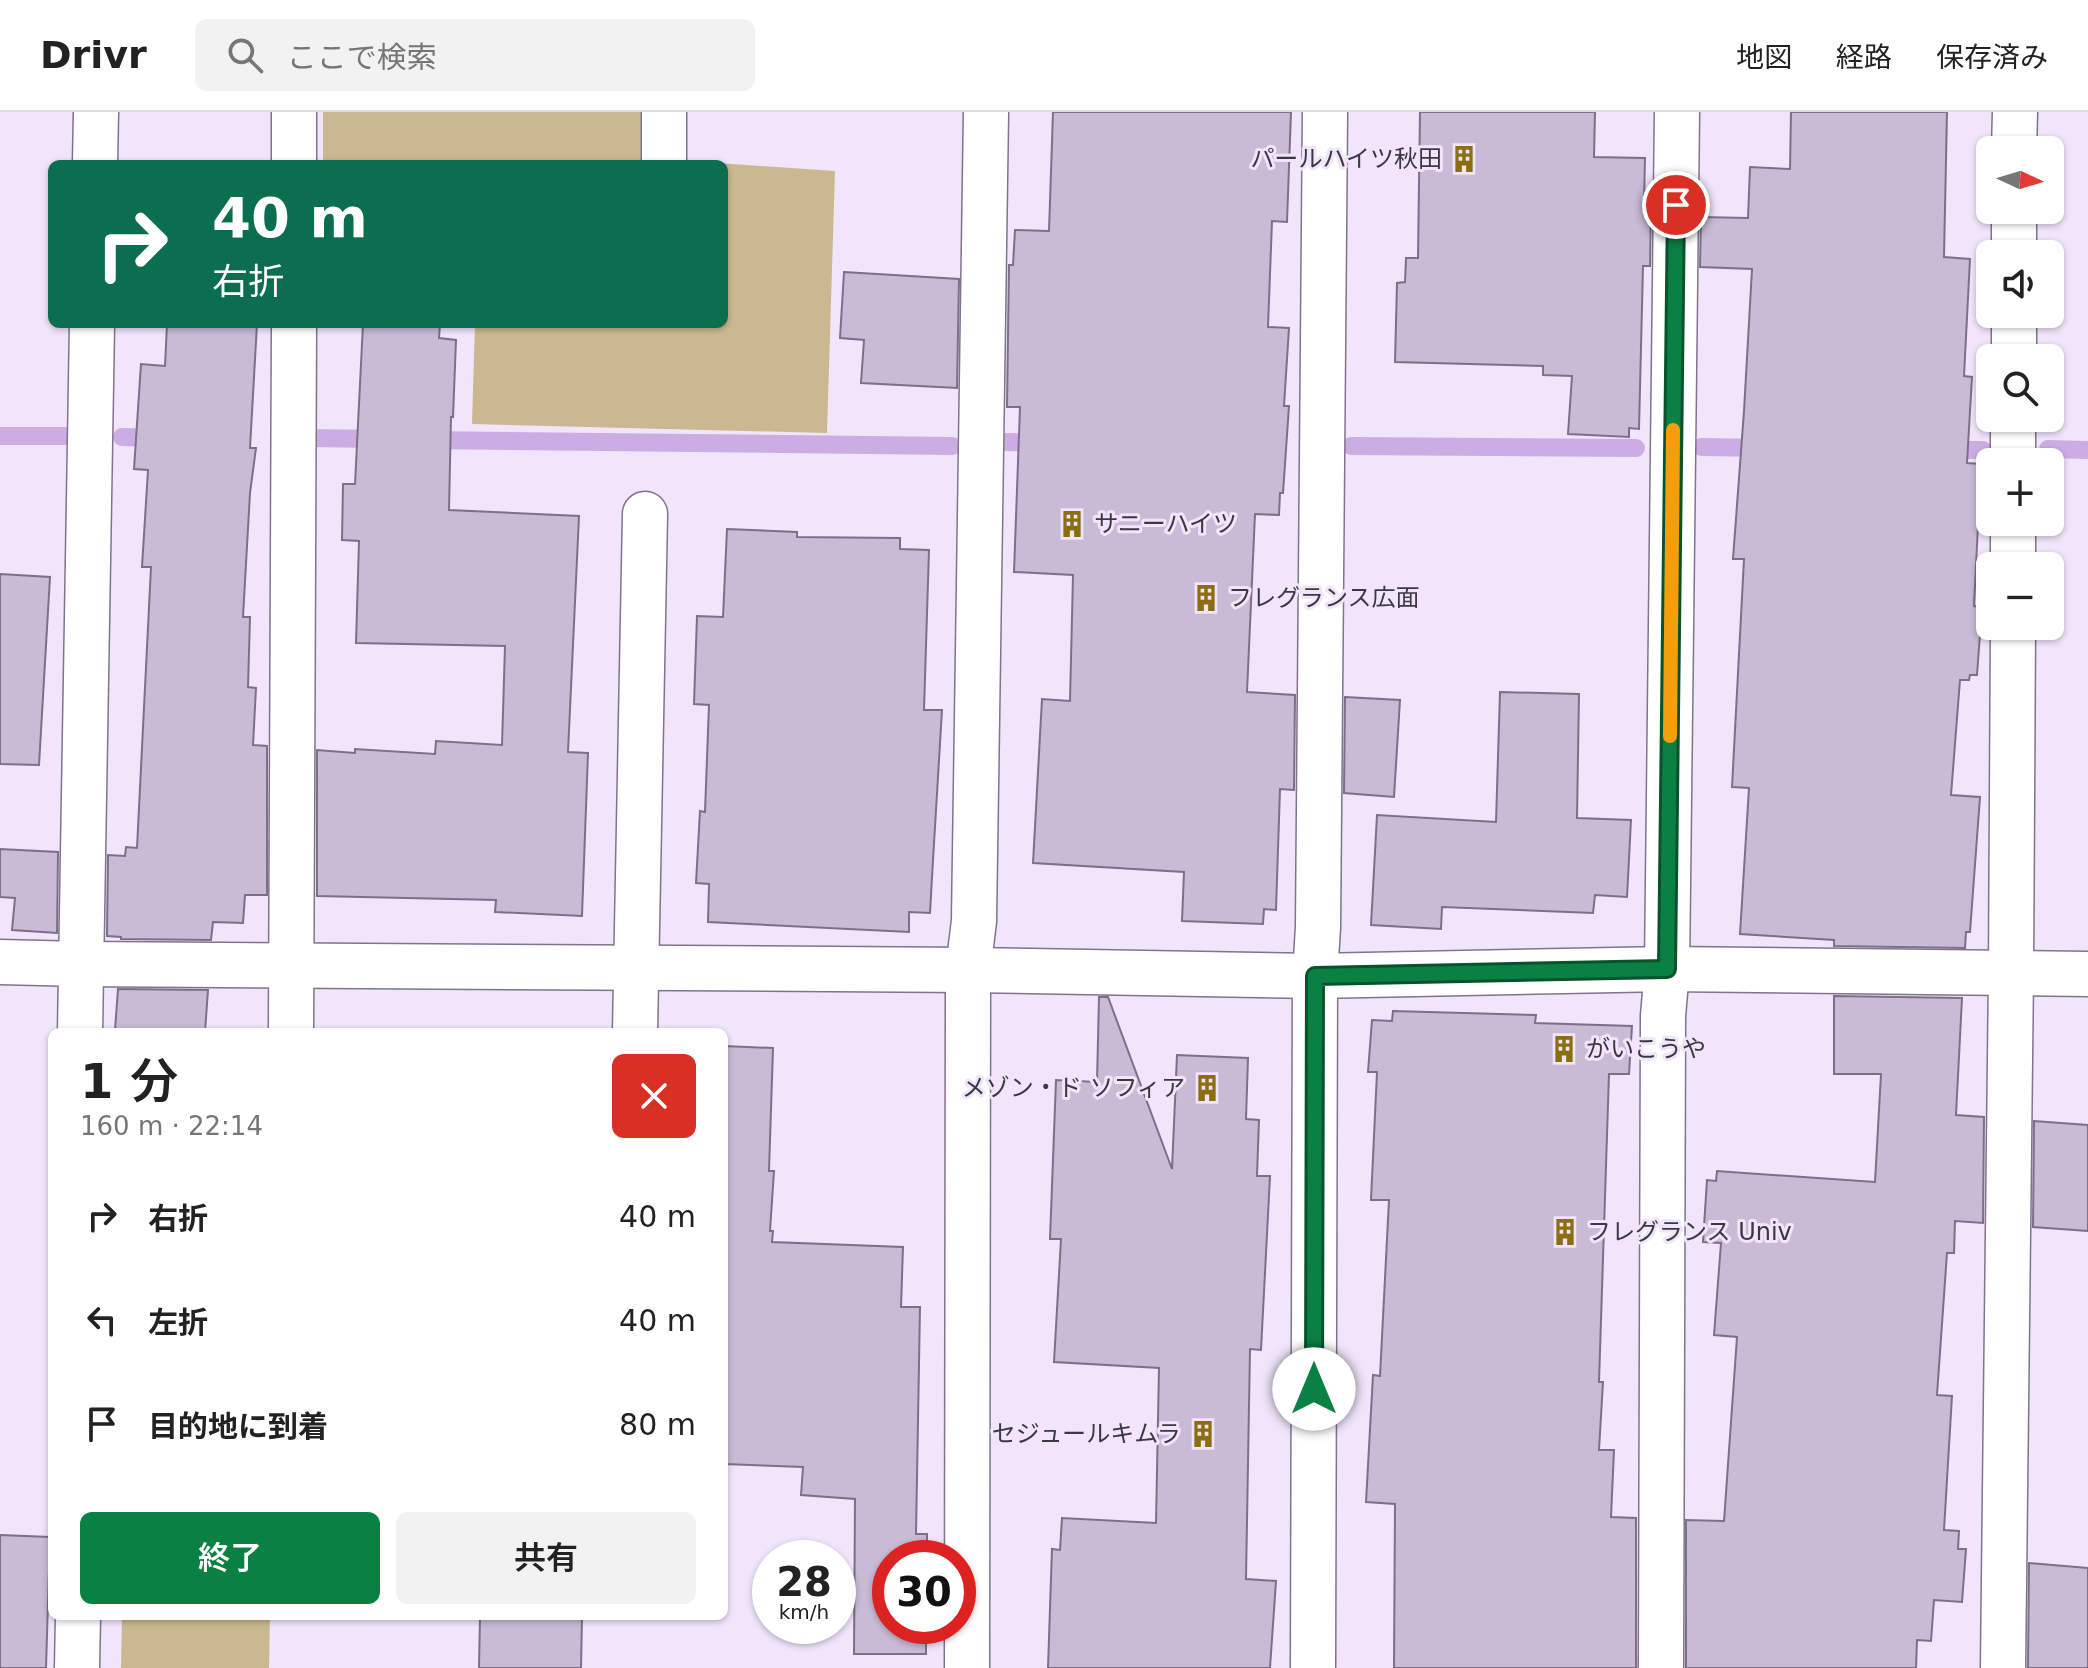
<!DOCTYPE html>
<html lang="ja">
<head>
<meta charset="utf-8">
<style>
  body { margin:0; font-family:"DejaVu Sans","Noto Sans JP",sans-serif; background:#f2f2f2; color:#222; height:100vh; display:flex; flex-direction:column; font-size:30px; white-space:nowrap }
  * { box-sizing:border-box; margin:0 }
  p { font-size:26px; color:#767676 }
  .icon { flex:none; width:44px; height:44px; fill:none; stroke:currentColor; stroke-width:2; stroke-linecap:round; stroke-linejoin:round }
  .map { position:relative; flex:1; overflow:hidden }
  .side { position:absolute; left:48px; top:916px; width:680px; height:592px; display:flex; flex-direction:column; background:#fff; border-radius:12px; box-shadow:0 2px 6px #0004 }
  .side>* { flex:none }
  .guide { position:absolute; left:48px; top:48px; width:680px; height:168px; border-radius:12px; box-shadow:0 2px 6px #0004; background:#0b6e4f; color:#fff; overflow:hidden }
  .needle { width:52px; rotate:94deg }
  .controls { position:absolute; left:1976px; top:24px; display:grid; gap:16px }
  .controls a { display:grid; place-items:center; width:88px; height:88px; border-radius:12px; background:#fff; box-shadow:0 2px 6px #0004; font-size:40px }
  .speed { position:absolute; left:752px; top:1428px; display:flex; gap:16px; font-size:40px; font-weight:700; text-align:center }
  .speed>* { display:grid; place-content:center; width:104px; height:104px; border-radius:50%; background:#fff; box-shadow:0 2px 6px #0004; line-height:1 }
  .speed small { font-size:20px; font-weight:400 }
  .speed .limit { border:12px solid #d22; background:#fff; color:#111 }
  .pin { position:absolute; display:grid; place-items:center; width:68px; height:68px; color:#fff; margin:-34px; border:4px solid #fff; border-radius:50%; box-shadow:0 2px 8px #0007 }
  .me { position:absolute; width:88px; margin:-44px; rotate:0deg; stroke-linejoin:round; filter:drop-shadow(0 0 6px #0008) }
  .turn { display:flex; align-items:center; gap:28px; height:168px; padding:0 32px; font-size:36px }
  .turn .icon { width:104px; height:104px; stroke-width:2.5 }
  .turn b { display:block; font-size:56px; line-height:68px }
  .round { display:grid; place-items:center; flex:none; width:84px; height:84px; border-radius:12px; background:#f2f2f2 }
  .head { display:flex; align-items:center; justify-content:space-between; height:136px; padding:0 32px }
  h1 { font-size:48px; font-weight:600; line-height:60px }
  .cta { display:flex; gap:16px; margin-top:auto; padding:16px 32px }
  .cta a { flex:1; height:92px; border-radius:12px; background:#0b8043; color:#fff; font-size:32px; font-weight:600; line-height:92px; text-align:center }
  .cta a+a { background:#f2f2f2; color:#222 }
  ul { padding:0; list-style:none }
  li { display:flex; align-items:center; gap:24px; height:104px; padding:0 32px }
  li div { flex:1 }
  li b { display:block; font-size:30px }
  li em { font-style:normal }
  header { display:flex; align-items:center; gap:48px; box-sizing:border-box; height:112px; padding:0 40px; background:#fff; border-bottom:2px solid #e0e0e0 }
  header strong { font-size:38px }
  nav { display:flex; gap:44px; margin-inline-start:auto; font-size:28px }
  .search { width:560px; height:72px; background:#f2f2f2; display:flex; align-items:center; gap:20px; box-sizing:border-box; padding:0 28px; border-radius:12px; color:#767676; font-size:30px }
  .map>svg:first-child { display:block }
  .green { fill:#cab990 }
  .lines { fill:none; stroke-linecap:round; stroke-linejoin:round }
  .stream { stroke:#cbade3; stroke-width:18 }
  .building { fill:#c9bad5; stroke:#7d6f88; stroke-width:2 }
  .minor-casing { stroke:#80738b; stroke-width:47 }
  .minor { stroke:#fff; stroke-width:44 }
  .route-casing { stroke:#07532c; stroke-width:20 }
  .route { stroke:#0b8043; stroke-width:14 }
  .slow { stroke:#f59e0b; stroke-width:14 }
  .labels { text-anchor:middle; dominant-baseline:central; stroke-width:6; stroke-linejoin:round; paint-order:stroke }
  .poi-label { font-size:24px; fill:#3d3742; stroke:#f1e5fb; text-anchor:start }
</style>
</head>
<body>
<header>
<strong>Drivr</strong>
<div class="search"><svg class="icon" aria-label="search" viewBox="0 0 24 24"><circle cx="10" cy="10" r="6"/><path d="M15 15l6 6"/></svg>ここで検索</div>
<nav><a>地図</a><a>経路</a><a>保存済み</a></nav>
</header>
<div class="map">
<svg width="2088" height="1556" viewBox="0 0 2088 1556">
  <rect width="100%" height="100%" fill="#f1e5fb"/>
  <g class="green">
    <rect x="323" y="0" width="324" height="52"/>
    <polygon points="689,49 835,59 827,321 472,312 475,212 724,212 724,52 689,52"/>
    <polygon points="122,1504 270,1504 269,1556 121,1556"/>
  </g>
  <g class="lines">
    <g class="stream">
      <polyline points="0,324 66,324"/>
      <polyline points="122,325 160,326"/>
      <polyline points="305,326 381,327"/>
      <polyline points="427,328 952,334"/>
      <polyline points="1006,330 1042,331"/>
      <polyline points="1351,334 1636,336"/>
      <polyline points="1701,335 1764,336"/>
      <polyline points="2048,337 2088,338"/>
      <polyline points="1946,338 1983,338"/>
    </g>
  </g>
  <g class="building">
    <polygon points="1053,0 1291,0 1287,110 1272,109 1268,215 1289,216 1284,294 1289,294 1283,381 1280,381 1279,403 1255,402 1247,580 1295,583 1294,678 1280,677 1276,798 1264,797 1263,812 1182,809 1184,760 1033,751 1042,587 1070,589 1073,463 1014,460 1020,295 1007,295 1009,153 1013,153 1015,118 1049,119"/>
    <polygon points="1420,0 1595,0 1594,45 1645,46 1644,92 1651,93 1650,154 1643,154 1639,317 1629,316 1629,325 1568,322 1572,264 1543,263 1543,254 1395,250 1397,171 1405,170 1406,146 1418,146"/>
    <polygon points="1791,0 1947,0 1944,145 1970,147 1964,264 1972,265 1967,351 1981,352 1974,494 1982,495 1977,563 1970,563 1969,568 1960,568 1951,683 1980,685 1970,820 1966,820 1965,836 1834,834 1834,828 1740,822 1749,676 1732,675 1744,447 1733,447 1744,299 1752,157 1700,155 1701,105 1748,106 1750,55 1790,57"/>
    <polygon points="844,160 959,167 957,276 861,271 864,228 840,226"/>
    <polygon points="167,212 257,212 250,336 256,336 250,381 243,505 250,505 248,575 256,576 253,633 267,634 267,783 245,783 243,811 213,810 211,828 121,827 121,825 107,824 108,743 125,744 126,735 137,736 151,455 142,455 148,358 134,357 141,252 165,254"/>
    <polygon points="363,212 440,212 439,226 456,228 453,305 451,305 449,398 579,404 568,640 588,641 582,804 495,800 496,788 317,784 317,638 355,641 355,637 435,642 436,629 502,633 505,534 356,531 359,429 342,428 343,372 355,372"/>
    <polygon points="727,417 797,420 797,425 900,426 900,437 929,438 924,598 942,598 933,748 930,801 909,800 909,820 708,810 709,772 696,771 700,699 705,700 709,593 694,592 697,504 723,505"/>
    <polygon points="0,462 50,465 39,653 0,652"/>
    <polygon points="1500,580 1579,582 1577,706 1631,708 1627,785 1595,783 1593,801 1442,795 1441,817 1371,813 1377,703 1496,710"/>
    <polygon points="1345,585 1400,588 1394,685 1344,681"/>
    <polygon points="0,737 58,740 57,821 12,818 15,786 0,785"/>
    <polygon points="118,877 208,878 205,920 115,918"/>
    <polygon points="1834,884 1962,886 1956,1003 1984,1005 1983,1111 1955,1109 1954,1141 1947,1141 1937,1283 1952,1284 1944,1418 1959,1419 1958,1437 1966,1437 1962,1490 1934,1488 1931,1529 1917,1528 1916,1556 1686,1556 1686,1408 1724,1409 1737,1225 1714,1223 1721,1131 1703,1130 1707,1068 1716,1069 1717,1059 1875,1070 1881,962 1834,962"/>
    <polygon points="1099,885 1108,885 1172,1057 1177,943 1248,946 1246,1007 1259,1008 1257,1064 1270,1064 1261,1238 1250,1237 1246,1467 1276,1469 1270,1556 1048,1556 1052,1437 1060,1438 1062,1406 1156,1411 1159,1256 1054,1250 1061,1127 1050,1127 1056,968 1097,970"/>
    <polygon points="1393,899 1536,903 1535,911 1632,914 1629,962 1609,962 1599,1270 1603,1270 1599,1338 1614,1338 1611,1405 1636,1406 1636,1556 1394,1556 1395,1392 1366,1390 1373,1263 1380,1264 1389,1088 1371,1088 1377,960 1368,960 1372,908 1392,909"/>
    <polygon points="724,934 773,936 769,1059 774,1059 770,1119 773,1119 772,1130 903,1135 901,1195 920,1195 916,1422 927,1422 927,1446 890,1446 890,1514 926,1514 926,1542 854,1542 855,1387 801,1383 803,1355 724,1352"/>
    <polygon points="2034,1009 2088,1013 2088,1119 2033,1115"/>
    <polygon points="0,1423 50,1425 46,1556 0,1556"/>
    <polygon points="2029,1451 2088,1456 2088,1556 2028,1556"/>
    <polygon points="480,1504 582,1504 581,1556 479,1556"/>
  </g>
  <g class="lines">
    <g class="minor-casing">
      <g id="minor">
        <polyline points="2014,38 2015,0"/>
        <polyline points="95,52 96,0"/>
        <polyline points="294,52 294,0"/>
        <polyline points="664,52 664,0"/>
        <polyline points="2014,142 2014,98"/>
        <polyline points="2014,246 2014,202"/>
        <polyline points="2013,350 2013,306"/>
        <polyline points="2013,454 2013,410"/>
        <polyline points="0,850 81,852 968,858 1315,864 1667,857 2088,862"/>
        <polyline points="80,920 92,212"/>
        <polyline points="291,920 294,212"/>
        <polyline points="635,920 645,402"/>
        <polyline points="77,1556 78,1504"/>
        <polyline points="967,1556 968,858 974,809 986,0"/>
        <polyline points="1313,1556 1315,864 1318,815 1325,0"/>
        <polyline points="1661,1556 1663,904 1667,857 1677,0"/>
        <polyline points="2003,1556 2011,860 2013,514"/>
      </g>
    </g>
    <use href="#minor" class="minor"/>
  </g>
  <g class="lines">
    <g class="route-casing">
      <polyline id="route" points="1314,1277 1315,864 1667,857 1676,93"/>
    </g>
    <use href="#route" class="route"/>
    <polyline class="slow" points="1670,624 1673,318"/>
  </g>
  <defs>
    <g id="building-bare" transform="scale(2.16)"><path d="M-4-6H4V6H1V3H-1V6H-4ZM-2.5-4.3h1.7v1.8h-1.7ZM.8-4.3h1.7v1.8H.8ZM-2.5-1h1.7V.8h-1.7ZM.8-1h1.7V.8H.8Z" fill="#8c6d0f" stroke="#f1e5fb" stroke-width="2.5" paint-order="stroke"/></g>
  </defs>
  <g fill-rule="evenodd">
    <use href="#building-bare" x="1464" y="47"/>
    <use href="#building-bare" x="1072" y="412"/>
    <use href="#building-bare" x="1206" y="486"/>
    <use href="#building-bare" x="1564" y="937"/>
    <use href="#building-bare" x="1207" y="976"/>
    <use href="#building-bare" x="1565" y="1120"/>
    <use href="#building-bare" x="1203" y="1322"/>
  </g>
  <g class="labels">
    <g class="poi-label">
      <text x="1442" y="47" text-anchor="end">パールハイツ秋田</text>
      <text x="1094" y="412">サニーハイツ</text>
      <text x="1228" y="486">フレグランス広面</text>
      <text x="1586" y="937">がいこうや</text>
      <text x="1185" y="976" text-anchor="end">メゾン・ド ソフィア</text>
      <text x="1587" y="1120">フレグランス Univ</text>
      <text x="1181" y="1322" text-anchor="end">セジュールキムラ</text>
    </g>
  </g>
</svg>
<div class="controls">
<a><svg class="needle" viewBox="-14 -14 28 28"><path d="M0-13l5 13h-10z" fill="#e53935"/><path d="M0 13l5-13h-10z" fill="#767676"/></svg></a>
<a><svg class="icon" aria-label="sound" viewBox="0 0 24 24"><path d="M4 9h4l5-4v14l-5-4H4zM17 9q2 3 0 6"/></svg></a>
<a><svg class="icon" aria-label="search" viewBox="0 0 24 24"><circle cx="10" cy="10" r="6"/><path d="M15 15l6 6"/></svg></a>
<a>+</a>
<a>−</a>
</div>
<div class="speed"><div>28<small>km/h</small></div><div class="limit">30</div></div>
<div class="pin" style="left:1676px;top:93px;background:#d93025"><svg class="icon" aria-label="arrive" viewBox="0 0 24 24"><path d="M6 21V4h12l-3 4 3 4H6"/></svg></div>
<svg class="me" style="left:1314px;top:1277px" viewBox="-20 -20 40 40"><circle r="19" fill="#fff"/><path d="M0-13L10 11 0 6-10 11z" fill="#0b8043"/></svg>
<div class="guide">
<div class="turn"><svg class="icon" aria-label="right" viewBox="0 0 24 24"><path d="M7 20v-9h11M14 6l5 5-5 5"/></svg><div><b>40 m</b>右折</div></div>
</div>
<section class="side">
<div class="head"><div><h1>1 分</h1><p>160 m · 22:14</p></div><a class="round" style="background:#d93025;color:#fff"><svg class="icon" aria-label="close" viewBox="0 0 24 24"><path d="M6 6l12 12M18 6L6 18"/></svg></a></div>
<ul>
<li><svg class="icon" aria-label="right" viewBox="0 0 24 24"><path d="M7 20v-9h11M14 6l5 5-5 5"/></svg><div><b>右折</b></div><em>40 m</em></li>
<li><svg class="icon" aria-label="left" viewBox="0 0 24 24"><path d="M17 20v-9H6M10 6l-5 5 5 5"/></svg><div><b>左折</b></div><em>40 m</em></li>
<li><svg class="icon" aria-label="arrive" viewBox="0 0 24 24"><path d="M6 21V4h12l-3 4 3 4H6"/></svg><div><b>目的地に到着</b></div><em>80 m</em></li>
</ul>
<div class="cta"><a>終了</a><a>共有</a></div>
</section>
</div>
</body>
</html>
